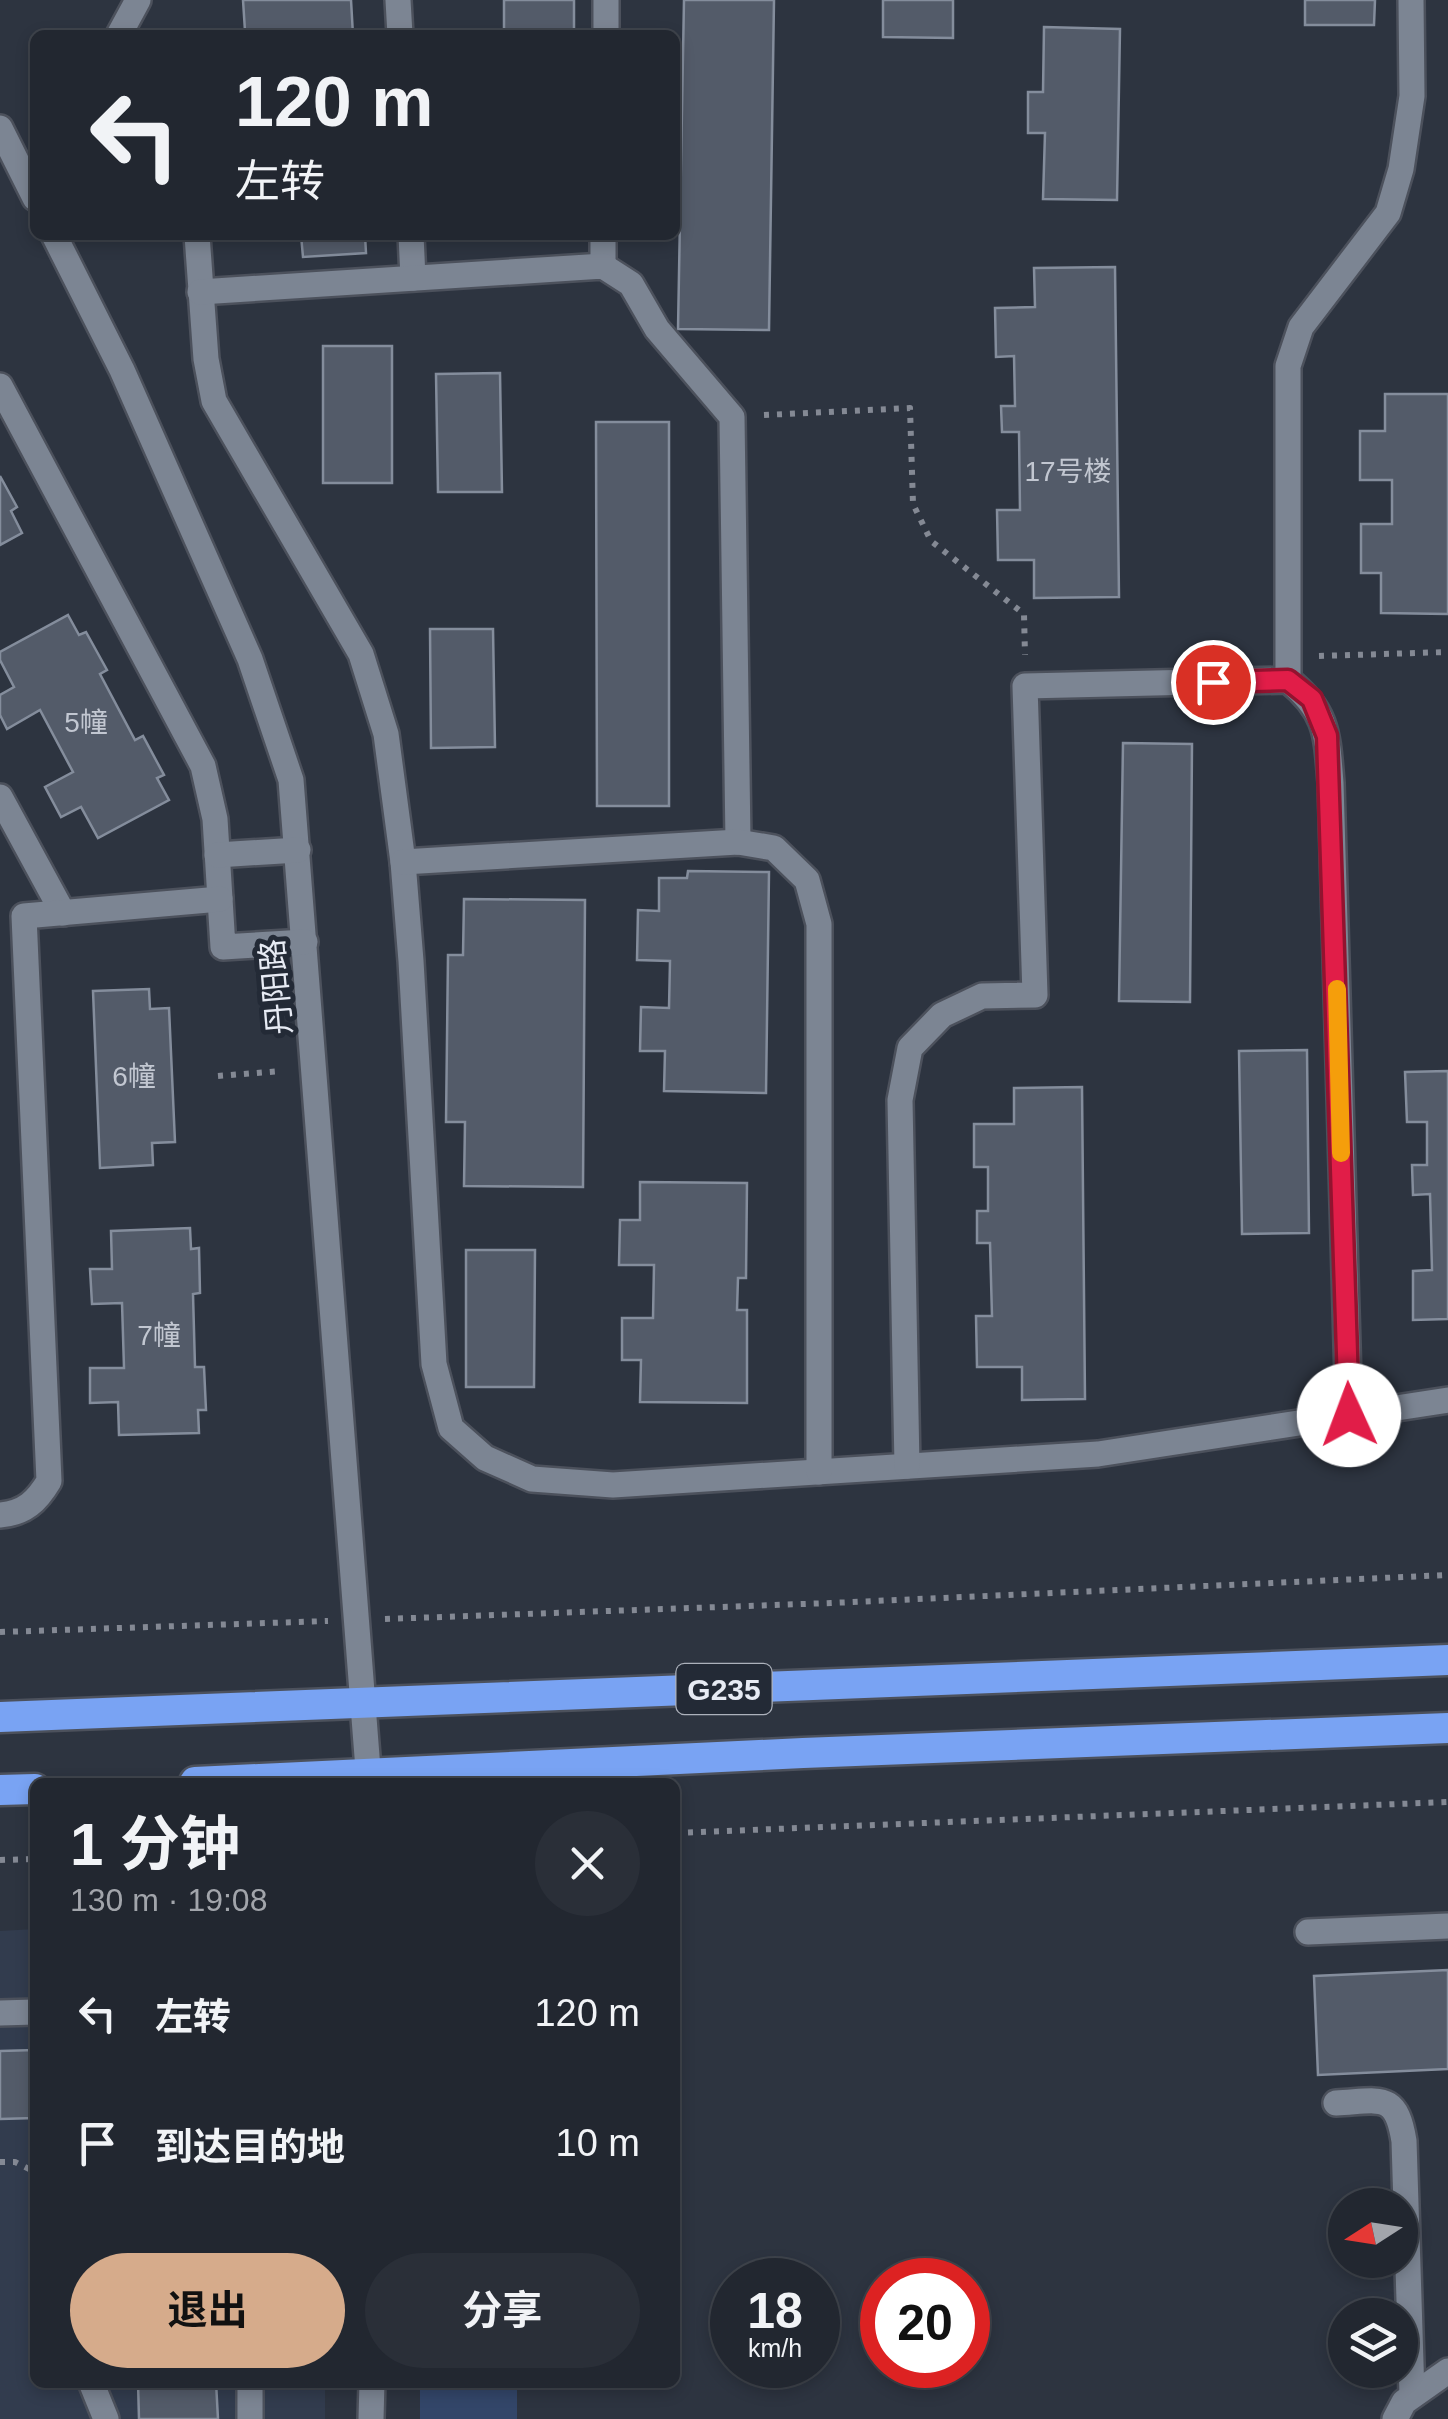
<!DOCTYPE html>
<html lang="zh">
<head>
<meta charset="utf-8">
<style>
  body { margin:0; font-family:Helvetica,"Noto Sans SC",sans-serif; background:#2a2f38; color:#f1f3f6; height:100vh; display:flex; flex-direction:column; font-size:38px; white-space:nowrap }
  * { box-sizing:border-box; margin:0 }
  p { font-size:32px; color:#a2a5ab }
  .icon { flex:none; width:55px; height:55px; fill:none; stroke:currentColor; stroke-width:2; stroke-linecap:round; stroke-linejoin:round }
  .map { position:relative; flex:1; overflow:hidden }
  .sheet { position:absolute; left:30px; top:1778px; width:650px; height:610px; display:flex; flex-direction:column; background:#222730; border-radius:15px; box-shadow:0 5px 15px #0003,0 0 0 2px #3f444c }
  .sheet>* { flex:none }
  .hud { position:absolute; left:30px; top:30px; width:650px; height:210px; border-radius:15px; box-shadow:0 5px 15px #0003,0 0 0 2px #3f444c; background:#222730; color:#f1f3f6; overflow:hidden }
  .needle { width:65px; rotate:258deg }
  .tools { position:absolute; left:1328px; top:2188px; display:grid; gap:20px }
  .tools a { display:grid; place-items:center; width:90px; height:90px; border-radius:50%; background:#222730; box-shadow:0 5px 15px #0003,0 0 0 2px #3f444c; font-size:50px }
  .speed { position:absolute; left:710px; top:2258px; display:flex; gap:20px; font-size:50px; font-weight:700; text-align:center }
  .speed>* { display:grid; place-content:center; width:130px; height:130px; border-radius:50%; background:#222730; box-shadow:0 5px 15px #0003,0 0 0 2px #3f444c; line-height:1 }
  .speed small { font-size:25px; font-weight:400 }
  .speed .limit { border:15px solid #d22; background:#fff; color:#111 }
  .pin { position:absolute; display:grid; place-items:center; width:85px; height:85px; color:#fff; margin:-42px; border:5px solid #fff; border-radius:50%; box-shadow:0 2px 10px #0007 }
  .me { position:absolute; width:110px; margin:-55px; rotate:358deg; stroke-linejoin:round; filter:drop-shadow(0 0 8px #0008) }
  .turn { display:flex; align-items:center; gap:35px; height:210px; padding:0 40px; font-size:45px }
  .turn .icon { width:130px; height:130px; stroke-width:2.5 }
  .turn b { display:block; font-size:70px; line-height:85px }
  .round { display:grid; place-items:center; flex:none; width:105px; height:105px; border-radius:52px; background:#2a2f38 }
  .overview { display:flex; align-items:center; justify-content:space-between; height:170px; padding:0 40px }
  h1 { font-size:60px; font-weight:700; line-height:75px }
  .cta { display:flex; gap:20px; margin-top:auto; padding:20px 40px }
  .cta a { flex:1; height:115px; border-radius:60px; background:#d6ab8b; color:#111; font-size:40px; font-weight:700; line-height:115px; text-align:center }
  .cta a+a { background:#2a2f38; color:#f1f3f6 }
  ul { padding:0; list-style:none }
  li { display:flex; align-items:center; gap:30px; height:130px; padding:0 40px }
  li div { flex:1 }
  li b { display:block; font-size:38px }
  li em { font-style:normal }
  .map>svg:first-child { display:block }
  .built { fill:#323c4e }
  .green { fill:#334669 }
  .building { fill:#535b69; stroke:#848d9c; stroke-width:2.5 }
  .lines { fill:none; stroke-linecap:round; stroke-linejoin:round }
  .minor-casing { stroke:#4c515c; stroke-width:30 }
  .highway-casing { stroke:#4c515c; stroke-width:35 }
  .path { stroke:#848994; stroke-width:6; stroke-dasharray:5 8; stroke-linecap:butt }
  .minor { stroke:#7c8593; stroke-width:25 }
  .highway { stroke:#79a3f3; stroke-width:30 }
  .route-casing { stroke:#92132f; stroke-width:25 }
  .route { stroke:#e11d48; stroke-width:18 }
  .slow { stroke:#f59e0b; stroke-width:18 }
  .labels { text-anchor:middle; dominant-baseline:central; stroke-width:10; stroke-linejoin:round; paint-order:stroke }
  .number-label { font-size:28px; fill:#c2c7d1 }
  .shield { fill:#232a36; stroke:#acb1bb; stroke-width:2.5 }
  .shield-label { font-size:30px; font-weight:bold; fill:#e7ebf4 }
  .street-label { font-size:32px; fill:#e7ebf4; stroke:#232a36 }
</style>
</head>
<body>
<div class="map">
<svg width="1448" height="2419" viewBox="0 0 1448 2419">
  <rect width="100%" height="100%" fill="#2d3440"/>
  <polygon class="built" points="35,1929 35,2382 325,2383 325,2419 0,2419 0,1931"/>
  <rect class="green" x="420" y="2383" width="97" height="36"/>
  <g class="building">
    <polygon points="243,0 351,0 353,35 257,35 257,31 245,31"/>
    <rect x="504" y="0" width="70" height="35"/>
    <polygon points="684,0 774,0 769,330 678,329"/>
    <polygon points="883,0 953,0 953,38 883,37"/>
    <polygon points="1305,0 1375,0 1374,25 1305,25"/>
    <polygon points="1044,27 1120,29 1117,200 1043,199 1045,133 1028,133 1028,92 1043,92"/>
    <polygon points="301,235 365,235 366,253 303,257"/>
    <polygon points="1115,267 1119,597 1034,598 1034,560 998,560 997,510 1020,510 1019,432 1002,432 1001,406 1015,406 1014,356 996,357 995,308 1035,307 1034,268"/>
    <rect x="323" y="346" width="69" height="137"/>
    <polygon points="500,373 502,492 438,492 436,374"/>
    <polygon points="1385,394 1448,394 1448,614 1381,613 1381,573 1361,573 1361,524 1392,524 1392,480 1360,480 1360,431 1385,431"/>
    <polygon points="596,422 669,422 669,806 597,806"/>
    <polygon points="0,476 17,507 11,511 22,533 0,545"/>
    <polygon points="68,615 79,635 86,632 107,670 100,674 135,740 143,736 164,775 157,778 169,800 98,838 81,807 61,817 45,787 73,772 40,710 7,729 0,715 0,695 14,687 0,660 0,652"/>
    <polygon points="430,629 493,629 495,747 431,748"/>
    <polygon points="1123,743 1192,744 1190,1002 1119,1001"/>
    <polygon points="688,871 769,872 766,1093 664,1091 665,1051 640,1051 641,1007 669,1008 670,961 637,960 638,910 659,911 659,878 687,878"/>
    <polygon points="464,899 585,900 583,1187 464,1186 465,1122 446,1122 448,955 463,955"/>
    <polygon points="149,989 150,1009 169,1008 175,1142 152,1143 153,1165 100,1168 93,991"/>
    <polygon points="1307,1050 1309,1233 1242,1234 1239,1051"/>
    <polygon points="1448,1071 1448,1319 1413,1320 1413,1271 1432,1270 1430,1194 1413,1195 1412,1165 1427,1165 1427,1122 1407,1122 1405,1072"/>
    <polygon points="1082,1087 1085,1399 1022,1400 1022,1367 977,1367 976,1316 992,1316 990,1243 977,1243 977,1211 988,1211 988,1167 974,1167 974,1124 1014,1124 1014,1088"/>
    <polygon points="640,1182 747,1183 746,1278 738,1278 737,1310 747,1310 747,1403 640,1402 641,1360 622,1360 622,1318 653,1318 654,1265 619,1265 620,1220 640,1220"/>
    <polygon points="190,1228 191,1249 199,1248 200,1293 193,1294 195,1367 204,1367 206,1410 198,1410 199,1433 119,1435 118,1402 90,1403 90,1368 124,1368 122,1303 92,1304 90,1269 112,1269 111,1231"/>
    <polygon points="466,1250 535,1250 534,1387 466,1387"/>
    <polygon points="1448,1970 1448,2069 1318,2075 1314,1976"/>
    <polygon points="35,2050 35,2118 0,2119 0,2051"/>
    <polygon points="138,2382 216,2382 218,2419 139,2419"/>
  </g>
  <g class="lines">
    <g class="minor-casing">
      <g id="minor">
        <polyline points="398,0 400,35"/>
        <polyline points="119,35 138,0"/>
        <polyline points="606,35 606,0"/>
        <polyline points="0,128 35,198"/>
        <polyline points="54,235 122,370 250,659 291,780 369,1782"/>
        <polyline points="197,235 206,359 214,401 361,654 386,734 403,862 411,961 434,1364 451,1428 485,1458 532,1479 613,1485 1098,1454 1448,1400"/>
        <polyline points="411,235 413,278"/>
        <polyline points="603,266 603,235"/>
        <polyline points="200,292 603,266 631,284 657,329 732,417 738,842"/>
        <polyline points="0,386 203,766 215,819 223,947 305,942"/>
        <polyline points="1288,680 1288,366 1301,327 1388,213 1401,169 1412,96 1411,0"/>
        <polyline points="0,797 63,913"/>
        <polyline points="217,855 298,850"/>
        <polyline points="403,862 738,842 774,848 807,880 819,924 819,1472"/>
        <path d="M907 1466 900 1100 910 1048 942 1015 982 996 1035 995 1025 686 1288 680C1328 712 1327 735 1331 783L1349 1415"/>
        <path d="M0 1515C25 1513 37 1501 49 1481L24 916 220 899"/>
        <polyline points="1308,1932 1448,1926"/>
        <polyline points="0,2013 35,2012"/>
        <path d="M1336 2103C1380 2101 1396 2091 1404 2141L1412 2395"/>
        <polyline points="91,2382 106,2419"/>
        <polyline points="250,2382 250,2419"/>
        <polyline points="371,2419 372,2382"/>
        <polyline points="1395,2419 1404,2402 1448,2371"/>
      </g>
    </g>
    <g class="highway-casing">
      <g id="highway">
        <polyline points="0,1717 1448,1660"/>
        <polyline points="195,1782 803,1753 1448,1728"/>
        <polyline points="0,1790 35,1789"/>
      </g>
    </g>
    <g class="path">
      <polyline points="764,415 910,408 913,504 931,541 1024,614 1025,655"/>
      <polyline points="1319,656 1448,652"/>
      <polyline points="218,1076 281,1071"/>
      <polyline points="385,1619 831,1603 1448,1575"/>
      <polyline points="0,1632 328,1621"/>
      <polyline points="675,1833 1448,1802"/>
      <polyline points="0,1860 35,1859"/>
      <polyline points="0,2162 15,2162 35,2172"/>
    </g>
    <use href="#minor" class="minor"/>
    <use href="#highway" class="highway"/>
  </g>
  <g class="lines">
    <g class="route-casing">
      <polyline id="route" points="1213,682 1288,680 1312,699 1327,736 1349,1415"/>
    </g>
    <use href="#route" class="route"/>
    <polyline class="slow" points="1337,989 1341,1153"/>
  </g>
  <g class="labels">
    <g class="number-label">
      <text x="1068" y="471">17号楼</text>
      <text x="86" y="722">5幢</text>
      <text x="134" y="1076">6幢</text>
      <text x="159" y="1335">7幢</text>
    </g>
    <rect class="shield" x="676.5" y="1664" width="95" height="50" rx="8"/>
    <g class="shield-label">
      <text x="724" y="1689">G235</text>
    </g>
    <g class="street-label">
      <text transform="translate(276 987) rotate(-95)">丹阳路</text>
    </g>
  </g>
</svg>
<div class="tools">
<a><svg class="needle" viewBox="-14 -14 28 28"><path d="M0-13l5 13h-10z" fill="#e53935"/><path d="M0 13l5-13h-10z" fill="#a2a5ab"/></svg></a>
<a><svg class="icon" aria-label="layers" viewBox="0 0 24 24"><path d="M12 4l9 5-9 5-9-5zM3 14l9 5 9-5"/></svg></a>
</div>
<div class="speed"><div>18<small>km/h</small></div><div class="limit">20</div></div>
<div class="pin" style="left:1213px;top:682px;background:#d93025"><svg class="icon" aria-label="arrive" viewBox="0 0 24 24"><path d="M6 21V4h12l-3 4 3 4H6"/></svg></div>
<svg class="me" style="left:1349px;top:1415px" viewBox="-20 -20 40 40"><circle r="19" fill="#fff"/><path d="M0-13L10 11 0 6-10 11z" fill="#e11d48"/></svg>
<div class="hud">
<div class="turn"><svg class="icon" aria-label="left" viewBox="0 0 24 24"><path d="M17 20v-9H6M10 6l-5 5 5 5"/></svg><div><b>120 m</b>左转</div></div>
</div>
<section class="sheet">
<div class="overview"><div><h1>1 分钟</h1><p>130 m · 19:08</p></div><a class="round"><svg class="icon" aria-label="close" viewBox="0 0 24 24"><path d="M6 6l12 12M18 6L6 18"/></svg></a></div>
<ul>
<li><svg class="icon" aria-label="left" viewBox="0 0 24 24"><path d="M17 20v-9H6M10 6l-5 5 5 5"/></svg><div><b>左转</b></div><em>120 m</em></li>
<li><svg class="icon" aria-label="arrive" viewBox="0 0 24 24"><path d="M6 21V4h12l-3 4 3 4H6"/></svg><div><b>到达目的地</b></div><em>10 m</em></li>
</ul>
<div class="cta"><a>退出</a><a>分享</a></div>
</section>
</div>
</body>
</html>
